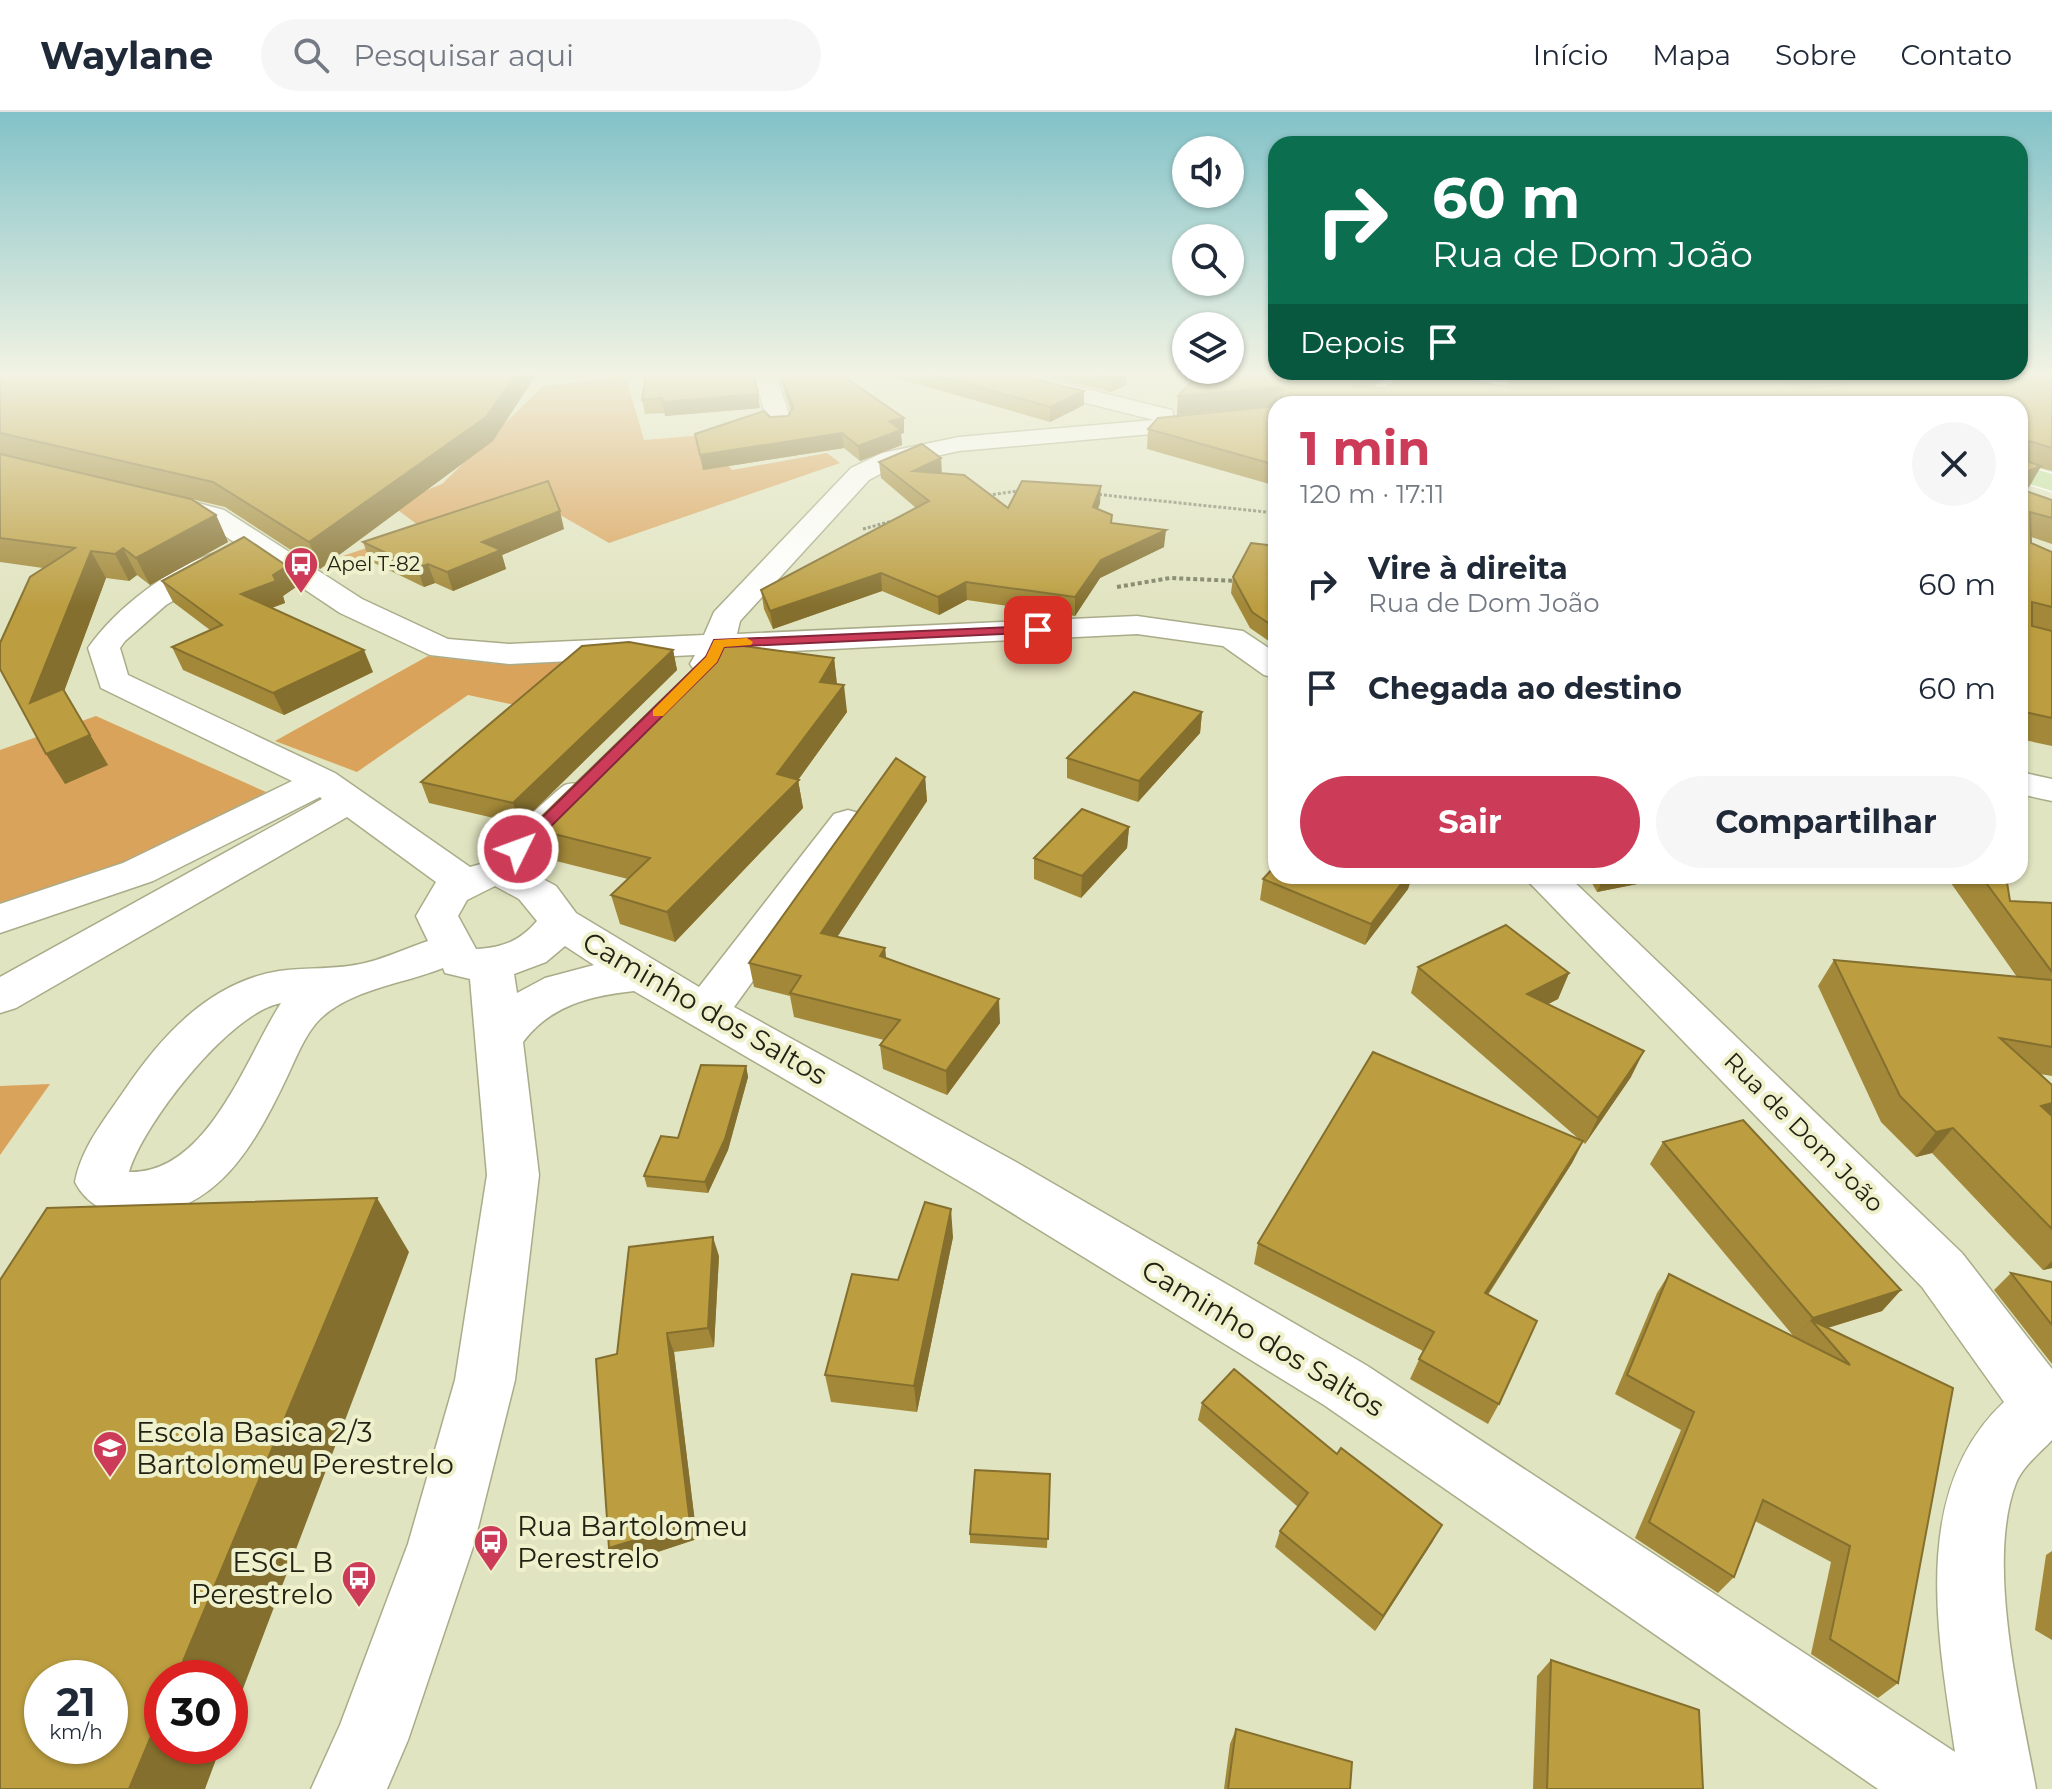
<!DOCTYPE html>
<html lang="pt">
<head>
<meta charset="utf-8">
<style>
  body { margin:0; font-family:Montserrat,sans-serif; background:#f6f6f7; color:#1f2937; height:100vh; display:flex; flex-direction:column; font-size:30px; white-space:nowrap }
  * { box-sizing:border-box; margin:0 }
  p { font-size:26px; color:#747a83 }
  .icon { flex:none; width:44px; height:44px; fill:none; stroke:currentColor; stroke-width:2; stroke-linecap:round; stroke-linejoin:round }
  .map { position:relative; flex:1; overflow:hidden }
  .side { position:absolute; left:1268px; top:284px; width:760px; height:488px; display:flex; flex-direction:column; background:#fff; border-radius:24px; box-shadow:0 2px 6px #0004 }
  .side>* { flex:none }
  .guide { position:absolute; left:1268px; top:24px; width:760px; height:244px; border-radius:24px; box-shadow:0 2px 6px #0004; background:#0b6e4f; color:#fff; overflow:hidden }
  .fabs { position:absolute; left:1172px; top:24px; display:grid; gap:16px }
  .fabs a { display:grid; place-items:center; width:72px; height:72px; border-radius:50%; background:#fff; box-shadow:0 2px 6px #0004; font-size:40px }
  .speed { position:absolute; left:24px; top:1548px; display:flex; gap:16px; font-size:40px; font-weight:700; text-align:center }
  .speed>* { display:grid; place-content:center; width:104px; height:104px; border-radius:50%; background:#fff; box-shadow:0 2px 6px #0004; line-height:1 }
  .speed small { font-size:20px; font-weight:400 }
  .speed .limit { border:12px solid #d22; background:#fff; color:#111 }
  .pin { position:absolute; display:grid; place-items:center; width:68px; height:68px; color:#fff; margin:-34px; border-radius:16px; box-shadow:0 4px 12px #0006 }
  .me { position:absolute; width:88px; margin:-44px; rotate:48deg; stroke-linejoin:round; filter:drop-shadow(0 0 6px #0008) }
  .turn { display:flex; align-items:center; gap:28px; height:168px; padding:0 32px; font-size:36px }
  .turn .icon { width:104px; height:104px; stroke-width:2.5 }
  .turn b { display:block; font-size:56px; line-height:68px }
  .then { display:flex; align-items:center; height:76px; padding:0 32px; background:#0003; gap:16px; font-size:30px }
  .round { display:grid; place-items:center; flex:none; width:84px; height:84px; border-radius:42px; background:#f6f6f7 }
  .head { display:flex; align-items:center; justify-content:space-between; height:136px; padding:0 32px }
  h1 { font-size:48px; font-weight:700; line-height:60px; color:#cc3c59 }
  .primary-button { display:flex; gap:16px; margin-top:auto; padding:16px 32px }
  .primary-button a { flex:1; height:92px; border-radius:48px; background:#cc3c59; color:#fff; font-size:32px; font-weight:700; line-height:92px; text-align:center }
  .primary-button a+a { background:#f6f6f7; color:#1f2937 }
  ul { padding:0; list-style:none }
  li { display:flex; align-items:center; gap:24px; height:104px; padding:0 32px }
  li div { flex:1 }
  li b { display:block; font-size:30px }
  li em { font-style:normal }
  header { display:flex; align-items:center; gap:48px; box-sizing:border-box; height:112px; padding:0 40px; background:#fff; border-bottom:2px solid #e0e1e3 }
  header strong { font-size:38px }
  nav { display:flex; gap:44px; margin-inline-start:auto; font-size:28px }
  .search { width:560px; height:72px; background:#f6f6f7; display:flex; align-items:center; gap:20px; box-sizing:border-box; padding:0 28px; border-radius:44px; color:#747a83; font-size:30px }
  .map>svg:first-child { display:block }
  .green { fill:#daa35b }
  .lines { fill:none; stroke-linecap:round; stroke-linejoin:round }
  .minor-casing { stroke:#aaac89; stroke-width:3 }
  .major-casing { stroke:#fff; stroke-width:3 }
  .path-far1 { stroke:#7f8168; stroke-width:3; stroke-dasharray:3 2; stroke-linecap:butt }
  .path { stroke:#7f8168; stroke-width:4; stroke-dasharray:4 3; stroke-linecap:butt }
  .minor { fill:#fff; fill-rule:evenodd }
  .major { fill:#c2e1a0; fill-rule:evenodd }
  .wall { fill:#a28838 }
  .shaded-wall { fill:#846f2e }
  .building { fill:#bc9e41; stroke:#846f2e; stroke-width:2; fill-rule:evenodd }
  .route { fill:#cc3c59; stroke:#85273a; stroke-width:2 }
  .slow { fill:#f59e0b }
  .labels { text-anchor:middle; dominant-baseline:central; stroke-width:8; stroke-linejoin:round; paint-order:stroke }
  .far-poi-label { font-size:20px; fill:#222315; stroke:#eff1cc; text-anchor:start }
  .street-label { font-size:24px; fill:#222315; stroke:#eff1cc }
  .near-street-label { font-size:28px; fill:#222315; stroke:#eff1cc }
  .near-poi-label { font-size:28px; fill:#222315; stroke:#eff1cc; text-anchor:start }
</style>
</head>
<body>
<header>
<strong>Waylane</strong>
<div class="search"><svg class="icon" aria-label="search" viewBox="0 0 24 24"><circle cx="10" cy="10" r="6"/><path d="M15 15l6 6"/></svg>Pesquisar aqui</div>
<nav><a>Início</a><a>Mapa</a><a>Sobre</a><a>Contato</a></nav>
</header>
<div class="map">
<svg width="2052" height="1677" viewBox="0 0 2052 1677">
  <rect width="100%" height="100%" fill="#e1e4c0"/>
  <g class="green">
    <polygon points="626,265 644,328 704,323 732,358 827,341 840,351 609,431 536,389 334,459 319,452 423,417 390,392 442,372 543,274"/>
    <polygon points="428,544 498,552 573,550 520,594 468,583 357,660 275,629"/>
    <polygon points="96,604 266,680 132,755 0,796 0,638"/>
    <polygon points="50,972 0,1043 0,974"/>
  </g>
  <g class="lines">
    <g class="minor-casing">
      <g id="minor">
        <polygon points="753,260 775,260 792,312 788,317 772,317 768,312"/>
        <polygon points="980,260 1018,260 1172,298 1174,306 1276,297 1276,311 959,339 899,352 869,368 740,509 737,522 1137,504 1243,519 1276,541 1276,566 1264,563 1223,534 1137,522 729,542 719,559 707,562 695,559 690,552 695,543 509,552 430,543 340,501 204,410 150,395 147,389 150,383 160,381 224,398 362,487 448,527 509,532 704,523 714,500 851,356 882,341 959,325 1154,308 983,265"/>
        <polygon points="1492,260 1566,260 1555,267 1442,279 1431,272 1442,265"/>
        <path d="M219 440 229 443 234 449 229 455 166 493 125 529 120 536 128 563 335 661 470 755 481 752C486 744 558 676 565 673 573 670 581 672 589 674L595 682 589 690 547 735 521 755 556 774 576 801 699 875 834 702 848 698 862 702 868 710 734 895 1016 1050 1366 1253 1955 1640C1938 1524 1909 1379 2004 1290L1922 1175 1523 764H1568L1962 1141 2052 1257V1328C2040 1341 2023 1354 2016 1371 1985 1451 2021 1593 2036 1677H1878L1324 1293 978 1080 634 879C590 884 551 893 523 930L539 1063 515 1268 474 1432 408 1628 387 1677H311L340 1613 408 1432 455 1268 487 1063 470 867 445 861 443 856C403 872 351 877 320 907 305 922 296 946 287 965 256 1030 218 1103 134 1104 109 1104 86 1092 75 1070 81 1036 105 1007 124 979 161 924 210 870 279 859 308 855 336 858 365 851 386 846 407 836 428 829L416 804 436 770 347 705 16 896 0 901V865L322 687 320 685 153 769 0 821V792L123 751 292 669 101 576 88 536C115 497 172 452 219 440ZM495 774 519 787 537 809C520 829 502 836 476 837L458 804 467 788ZM565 834 594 853 545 866 517 881 514 862 546 850ZM281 891C245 947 208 1062 129 1060 143 1012 229 901 281 891Z"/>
        <polygon points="2020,660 2052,667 2052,689 2020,682"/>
      </g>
    </g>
    <g class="major-casing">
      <g id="major">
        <polygon points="1373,260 1417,260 1541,285 1553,292 1507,292 1384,267"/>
        <polygon points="2020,352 2052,362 2052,379 2020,369"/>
      </g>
    </g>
    <g class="path-far1">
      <polyline points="1094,382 1276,401"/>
      <polyline points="983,384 1024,378"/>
      <polyline points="863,417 896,408"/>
    </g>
    <polyline class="path" points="1117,475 1170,466 1238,469"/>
    <use href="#minor" class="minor"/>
    <use href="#major" class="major"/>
  </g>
  <g class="wall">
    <polygon points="0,260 493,329 320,457 225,395 191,387 216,403 228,430 150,473 137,463 129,469 106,466 64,579 108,653 65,672 43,456 0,450"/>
    <polygon points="646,260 760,296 665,304 665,301 645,302 642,288"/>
    <polygon points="778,260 837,260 904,321 901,322 902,333 860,349 844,336 703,358 695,322 770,305 788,304 791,300"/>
    <polygon points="875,260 1006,260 1084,279 1084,293 1050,310"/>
    <polygon points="1030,260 1127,260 1126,273 1111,280"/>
    <polygon points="1200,260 1384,260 1382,269 1373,276 1507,275 1511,260 2052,260 2052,359 2040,356 2029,375 2022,378 2052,388 2052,432 2031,425 2031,431 2052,440 2052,634 2020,627 2020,292 1276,292 1276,374 1147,337 1148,317 1276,294 1177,303 1178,284"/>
    <polygon points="879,350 941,362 1008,396 1100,391 1098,397 1112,411 1164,435 1100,466 1075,504 967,488 939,503 882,479 773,517 764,497 761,478 916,396 881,366"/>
    <polygon points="564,417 502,443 506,457 453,479 435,471 424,475 370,449 363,430"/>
    <polygon points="1276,434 1276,534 1250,516 1231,481 1233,465"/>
    <polygon points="287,454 296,475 283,484 285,491 272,496 373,560 284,603 183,558 172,535 210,518 173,490 162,469"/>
    <polygon points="673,538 677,558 520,712 429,691 421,670"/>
    <polygon points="834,546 837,572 847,600 798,668 803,696 675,830 620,812 611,783 628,767 540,745 530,716"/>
    <polygon points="1202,600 1200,621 1138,690 1067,666 1067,646"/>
    <polygon points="925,665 927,689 837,825 885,836 886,846 1000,911 947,983 883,957 880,933 884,928 794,905 790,884 754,875 749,851"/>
    <polygon points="1129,715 1127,736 1081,786 1034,767 1034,746"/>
    <polygon points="1276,764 1412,764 1408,777 1365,833 1260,788 1263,767"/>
    <polygon points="1588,764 1677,764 1597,780"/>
    <polygon points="1946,764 2006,764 2010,789 2052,791 2052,964 2040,962 2052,973 2052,1156 2043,1158 1932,1041 1916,1045 1881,1010 1818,874 1834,848 2017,865"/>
    <polygon points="1418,855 1569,861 1558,887 1548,892 1631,965 1585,1032 1583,1030 1572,1051 1488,1183 1499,1292 1488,1312 1410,1267 1423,1239 1254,1152 1258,1131 1580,1028 1411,881"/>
    <polygon points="746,954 748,965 728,1038 708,1081 647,1075 644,1064"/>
    <polygon points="1663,1030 1901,1178 1882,1199 1828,1216 1953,1276 1898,1571 1878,1586 1811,1542 1831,1450 1755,1409 1734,1465 1718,1481 1635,1426 1681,1318 1615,1282 1657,1181 1669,1162 1795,1226 1650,1052"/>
    <polygon points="953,1125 917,1300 831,1290 825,1263 898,1168"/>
    <polygon points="719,1144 714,1235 674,1240 697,1427 618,1453 609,1436 617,1242"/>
    <polygon points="2011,1161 2052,1170 2052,1252 1994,1178"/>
    <polygon points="1202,1291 1433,1429 1375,1519 1275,1435 1280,1419 1298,1395 1198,1308"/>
    <polygon points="1050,1362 1047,1436 970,1431 970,1422"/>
    <polygon points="2052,1439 2052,1528 2035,1518 2046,1443"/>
    <polygon points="1551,1548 1703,1677 1533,1677 1537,1564"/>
    <polygon points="1236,1617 1350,1677 1224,1677 1230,1632"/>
  </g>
  <g class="shaded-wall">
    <polygon points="517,260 538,260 493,329 320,457 309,430"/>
    <polygon points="1124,260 1127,260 1126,273 1111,280 1112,266"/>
    <polygon points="1371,260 1384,260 1382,269 1351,289 1355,271"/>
    <polygon points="1278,275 1276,294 1177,303 1178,284"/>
    <polygon points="1084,279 1084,293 1050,310 1050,295"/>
    <polygon points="758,282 760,296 665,304 662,290"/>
    <polygon points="904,306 904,321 901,322 902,333 860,349 858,334 889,309"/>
    <polygon points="842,321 844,336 703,358 700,343"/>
    <polygon points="941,346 942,363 913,359"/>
    <polygon points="2041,354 2029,375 2020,378 2020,362"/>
    <polygon points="1101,374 1100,391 1092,412 1093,395"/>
    <polygon points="560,399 564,417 502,443 506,457 453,479 447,460 482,430"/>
    <polygon points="216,403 228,430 150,473 136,446"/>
    <polygon points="1166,418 1164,435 1100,466 1075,504 1075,485 1101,448"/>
    <polygon points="123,436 137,463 129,469 115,442"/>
    <polygon points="91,439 106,466 49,620 30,591"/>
    <polygon points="428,452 435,471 424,475 417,456"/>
    <polygon points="287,454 296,475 283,484 285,491 251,503 241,482 273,463"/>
    <polygon points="881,461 882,479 773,517 770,499"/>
    <polygon points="966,470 967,488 939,503 938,485"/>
    <polygon points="364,538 373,560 284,603 273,581"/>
    <polygon points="673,538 677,558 520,712 513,691"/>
    <polygon points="834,546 837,574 820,570"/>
    <polygon points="844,573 847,600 798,668 803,696 675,830 667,800 777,662"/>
    <polygon points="64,579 108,653 65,672 46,642"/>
    <polygon points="1202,600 1200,621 1138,690 1139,669"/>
    <polygon points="925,665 927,689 824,845 821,821"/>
    <polygon points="1129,715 1127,736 1081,786 1082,764"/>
    <polygon points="1407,764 1412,764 1408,777 1365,833 1371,812"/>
    <polygon points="1626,764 1677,764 1597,780 1602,769"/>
    <polygon points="885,836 887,860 880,844"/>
    <polygon points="1569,861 1558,887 1517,908 1527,882"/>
    <polygon points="999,887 1000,911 947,983 946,959"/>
    <polygon points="1644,939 1631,965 1585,1032 1598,1006"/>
    <polygon points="746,954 748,965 728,1038 708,1081 705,1070"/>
    <polygon points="2052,991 2052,1006 2041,994"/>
    <polygon points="1953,1016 1932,1041 1916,1045 1936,1020"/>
    <polygon points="1583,1029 1572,1051 1475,1202 1485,1181"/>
    <polygon points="377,1086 409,1140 230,1611 230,1566 176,1566"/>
    <polygon points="951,1097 953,1125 917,1300 914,1274"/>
    <polygon points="713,1125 719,1144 714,1235 708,1216"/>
    <polygon points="2052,1149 2052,1156 2043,1158"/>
    <polygon points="1901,1178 1882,1199 1820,1218 1811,1208 1796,1226 1813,1206"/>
    <polygon points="667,1221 674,1240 697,1427 618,1453 609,1436"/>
    <polygon points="1442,1413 1433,1429 1375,1519 1383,1504"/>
    <polygon points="162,1598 162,1634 221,1634 205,1677 129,1677"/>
  </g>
  <g class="building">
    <polygon points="0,260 517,260 486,305 309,430 213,370 0,321"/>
    <polygon points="646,260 753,260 758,282 662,290 662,286 642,288"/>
    <polygon points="780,260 837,260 904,306 889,309 901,318 858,334 842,321 700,343 695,322 764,299 770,305 788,304 793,296"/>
    <polygon points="924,260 1006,260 1084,279 1050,295"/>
    <polygon points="1087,260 1124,260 1112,266"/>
    <polygon points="1200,260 1371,260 1355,271 1354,275 1385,276 1410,260 1430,260 1511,276 1558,276 1560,270 1548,264 1529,260 1757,260 1805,276 1844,273 1838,265 1821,260 2052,260 2052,336 2029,329 2029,350 2041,354 2020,362 2020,292 1281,292 1282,278 1278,275 1178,284"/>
    <polygon points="1276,294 1276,353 1148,317 1158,306"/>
    <polygon points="922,332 941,346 913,359 964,363 1008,396 1022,369 1101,374 1093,395 1112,403 1111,411 1166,418 1101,448 1075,485 966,470 938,485 881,461 770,499 761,478 929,389 879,350"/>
    <polygon points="0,342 191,387 216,403 136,446 123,436 115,442 91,439 30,591 63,577 90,623 46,642 0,557 0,531 30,465 75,436 0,426"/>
    <polygon points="548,369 560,399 482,430 501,438 447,460 428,452 417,456 363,430"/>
    <polygon points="2020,377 2052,388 2052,406 2030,400 2031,431 2052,440 2052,495 2032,490 2032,514 2052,519 2052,606 2020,599"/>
    <polygon points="244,425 287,454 273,463 276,469 241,482 364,538 273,581 172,535 222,513 162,469"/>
    <polygon points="1251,431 1276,434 1276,516 1252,500 1233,465"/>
    <polygon points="629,530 673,538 513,691 421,670 582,534"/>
    <polygon points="720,531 834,546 820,570 844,573 777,662 799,668 667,800 611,783 650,746 530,716"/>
    <polygon points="1134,580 1202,600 1139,669 1067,646"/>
    <polygon points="896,646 925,665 821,821 885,836 880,844 999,887 946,959 880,933 900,908 790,881 801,864 749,851"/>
    <polygon points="1082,697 1129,715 1082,764 1034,746"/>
    <polygon points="1276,753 1276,764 1407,764 1371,812 1263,767"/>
    <polygon points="1599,764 1626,764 1602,769"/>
    <polygon points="1981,764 2006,764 2010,789 2052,791 2052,860"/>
    <polygon points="1506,813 1569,861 1527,882 1644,939 1598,1006 1418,855"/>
    <polygon points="1834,848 2052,868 2052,935 2000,926 2052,973 2052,991 2041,994 2052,1004 2052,1117 1953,1016 1936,1020 1900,984"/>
    <polygon points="1373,940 1583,1029 1485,1181 1537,1209 1499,1292 1419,1247 1434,1220 1258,1131"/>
    <polygon points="701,953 746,954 725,1027 705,1070 644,1064 661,1024 678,1026"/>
    <polygon points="1743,1008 1901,1178 1813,1206 1663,1030"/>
    <path d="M377 1086 176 1566H162V1598L129 1677H0V1168L47 1096ZM42 1566H110V1634H42Z"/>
    <polygon points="925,1090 951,1097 914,1274 825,1263 852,1162 898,1168"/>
    <polygon points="713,1125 708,1216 667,1221 690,1411 609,1436 596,1247 617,1242 629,1135"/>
    <polygon points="2011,1161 2052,1170 2052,1213"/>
    <polygon points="1669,1162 1850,1253 1811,1208 1953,1276 1898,1571 1830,1527 1850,1434 1763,1388 1734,1465 1649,1410 1694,1300 1627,1263"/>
    <polygon points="1234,1257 1337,1342 1341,1336 1442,1413 1383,1504 1280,1419 1308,1381 1202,1291"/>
    <polygon points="975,1358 1050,1362 1048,1427 970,1422"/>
    <polygon points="1551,1548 1699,1598 1703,1677 1547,1677"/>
    <polygon points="1236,1617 1352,1650 1350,1677 1228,1677"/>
  </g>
  <linearGradient id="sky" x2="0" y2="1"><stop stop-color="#82c2c8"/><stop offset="0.53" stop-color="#f2f3e3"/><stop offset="1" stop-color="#f2f3e3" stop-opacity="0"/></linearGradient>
  <rect width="2052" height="495" fill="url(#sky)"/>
  <polygon class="route" points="1038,514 1045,518 1043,520 724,535 717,550 524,741 513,741 510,737 706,545 714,528"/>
  <polygon class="slow" points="747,526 753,530 751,533 724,535 717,550 663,604 653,604 653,598 706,545 714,528"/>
  <defs>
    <g id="bus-pin" transform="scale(1.8)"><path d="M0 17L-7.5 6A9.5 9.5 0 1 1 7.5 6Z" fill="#cc3c59" stroke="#eff1cc"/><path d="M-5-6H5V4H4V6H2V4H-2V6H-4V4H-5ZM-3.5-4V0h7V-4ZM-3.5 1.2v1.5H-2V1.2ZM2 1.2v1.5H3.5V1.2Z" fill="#fff"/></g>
    <g id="school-pin" transform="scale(1.8)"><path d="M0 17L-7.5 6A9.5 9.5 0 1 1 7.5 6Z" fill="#cc3c59" stroke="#eff1cc"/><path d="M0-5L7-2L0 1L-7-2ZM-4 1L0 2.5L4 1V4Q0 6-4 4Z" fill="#fff"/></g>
  </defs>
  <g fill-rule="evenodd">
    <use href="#bus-pin" x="301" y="452"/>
    <use href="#school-pin" x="110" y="1336"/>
    <use href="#bus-pin" x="491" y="1430"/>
    <use href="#bus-pin" x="359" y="1466"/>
  </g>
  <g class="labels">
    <g class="far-poi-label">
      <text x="327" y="452">Apel T-82</text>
    </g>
    <g class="street-label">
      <text transform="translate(1804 1020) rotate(45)">Rua de Dom João</text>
    </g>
    <g class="near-street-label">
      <text transform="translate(705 896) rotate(30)">Caminho dos Saltos</text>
      <text transform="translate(1263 1226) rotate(31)">Caminho dos Saltos</text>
    </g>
    <g class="near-poi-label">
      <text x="136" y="1320">Escola Basica 2/3<tspan x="136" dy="32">Bartolomeu Perestrelo</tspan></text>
      <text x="517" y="1414">Rua Bartolomeu<tspan x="517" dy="32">Perestrelo</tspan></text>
      <text x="333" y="1450" text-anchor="end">ESCL B<tspan x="333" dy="32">Perestrelo</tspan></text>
    </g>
  </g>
</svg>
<div class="fabs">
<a><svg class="icon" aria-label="sound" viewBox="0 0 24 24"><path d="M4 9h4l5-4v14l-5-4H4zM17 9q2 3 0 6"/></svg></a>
<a><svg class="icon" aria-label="search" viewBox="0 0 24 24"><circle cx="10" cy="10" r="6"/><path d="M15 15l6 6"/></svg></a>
<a><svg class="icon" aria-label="layers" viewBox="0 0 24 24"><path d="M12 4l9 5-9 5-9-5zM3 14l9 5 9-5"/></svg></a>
</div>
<div class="speed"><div>21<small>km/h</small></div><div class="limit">30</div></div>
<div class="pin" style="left:1038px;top:518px;background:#d93025"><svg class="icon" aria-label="arrive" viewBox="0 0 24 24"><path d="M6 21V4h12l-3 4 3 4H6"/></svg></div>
<svg class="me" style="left:518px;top:737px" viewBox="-20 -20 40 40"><circle r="17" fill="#cc3c59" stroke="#fff" stroke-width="3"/><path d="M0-11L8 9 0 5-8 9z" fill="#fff"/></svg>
<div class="guide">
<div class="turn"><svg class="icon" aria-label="right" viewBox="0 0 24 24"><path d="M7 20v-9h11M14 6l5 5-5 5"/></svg><div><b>60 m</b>Rua de Dom João</div></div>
<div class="then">Depois<svg class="icon" aria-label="arrive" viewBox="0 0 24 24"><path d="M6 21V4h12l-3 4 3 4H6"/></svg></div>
</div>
<section class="side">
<div class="head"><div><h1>1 min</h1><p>120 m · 17:11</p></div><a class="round"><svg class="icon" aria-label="close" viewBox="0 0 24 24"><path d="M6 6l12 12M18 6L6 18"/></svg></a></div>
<ul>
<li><svg class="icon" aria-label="right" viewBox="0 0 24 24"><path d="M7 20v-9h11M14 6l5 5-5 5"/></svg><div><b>Vire à direita</b><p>Rua de Dom João</p></div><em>60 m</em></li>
<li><svg class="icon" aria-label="arrive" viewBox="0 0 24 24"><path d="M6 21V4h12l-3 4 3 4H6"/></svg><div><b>Chegada ao destino</b></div><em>60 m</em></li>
</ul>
<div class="primary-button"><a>Sair</a><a>Compartilhar</a></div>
</section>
</div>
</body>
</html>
